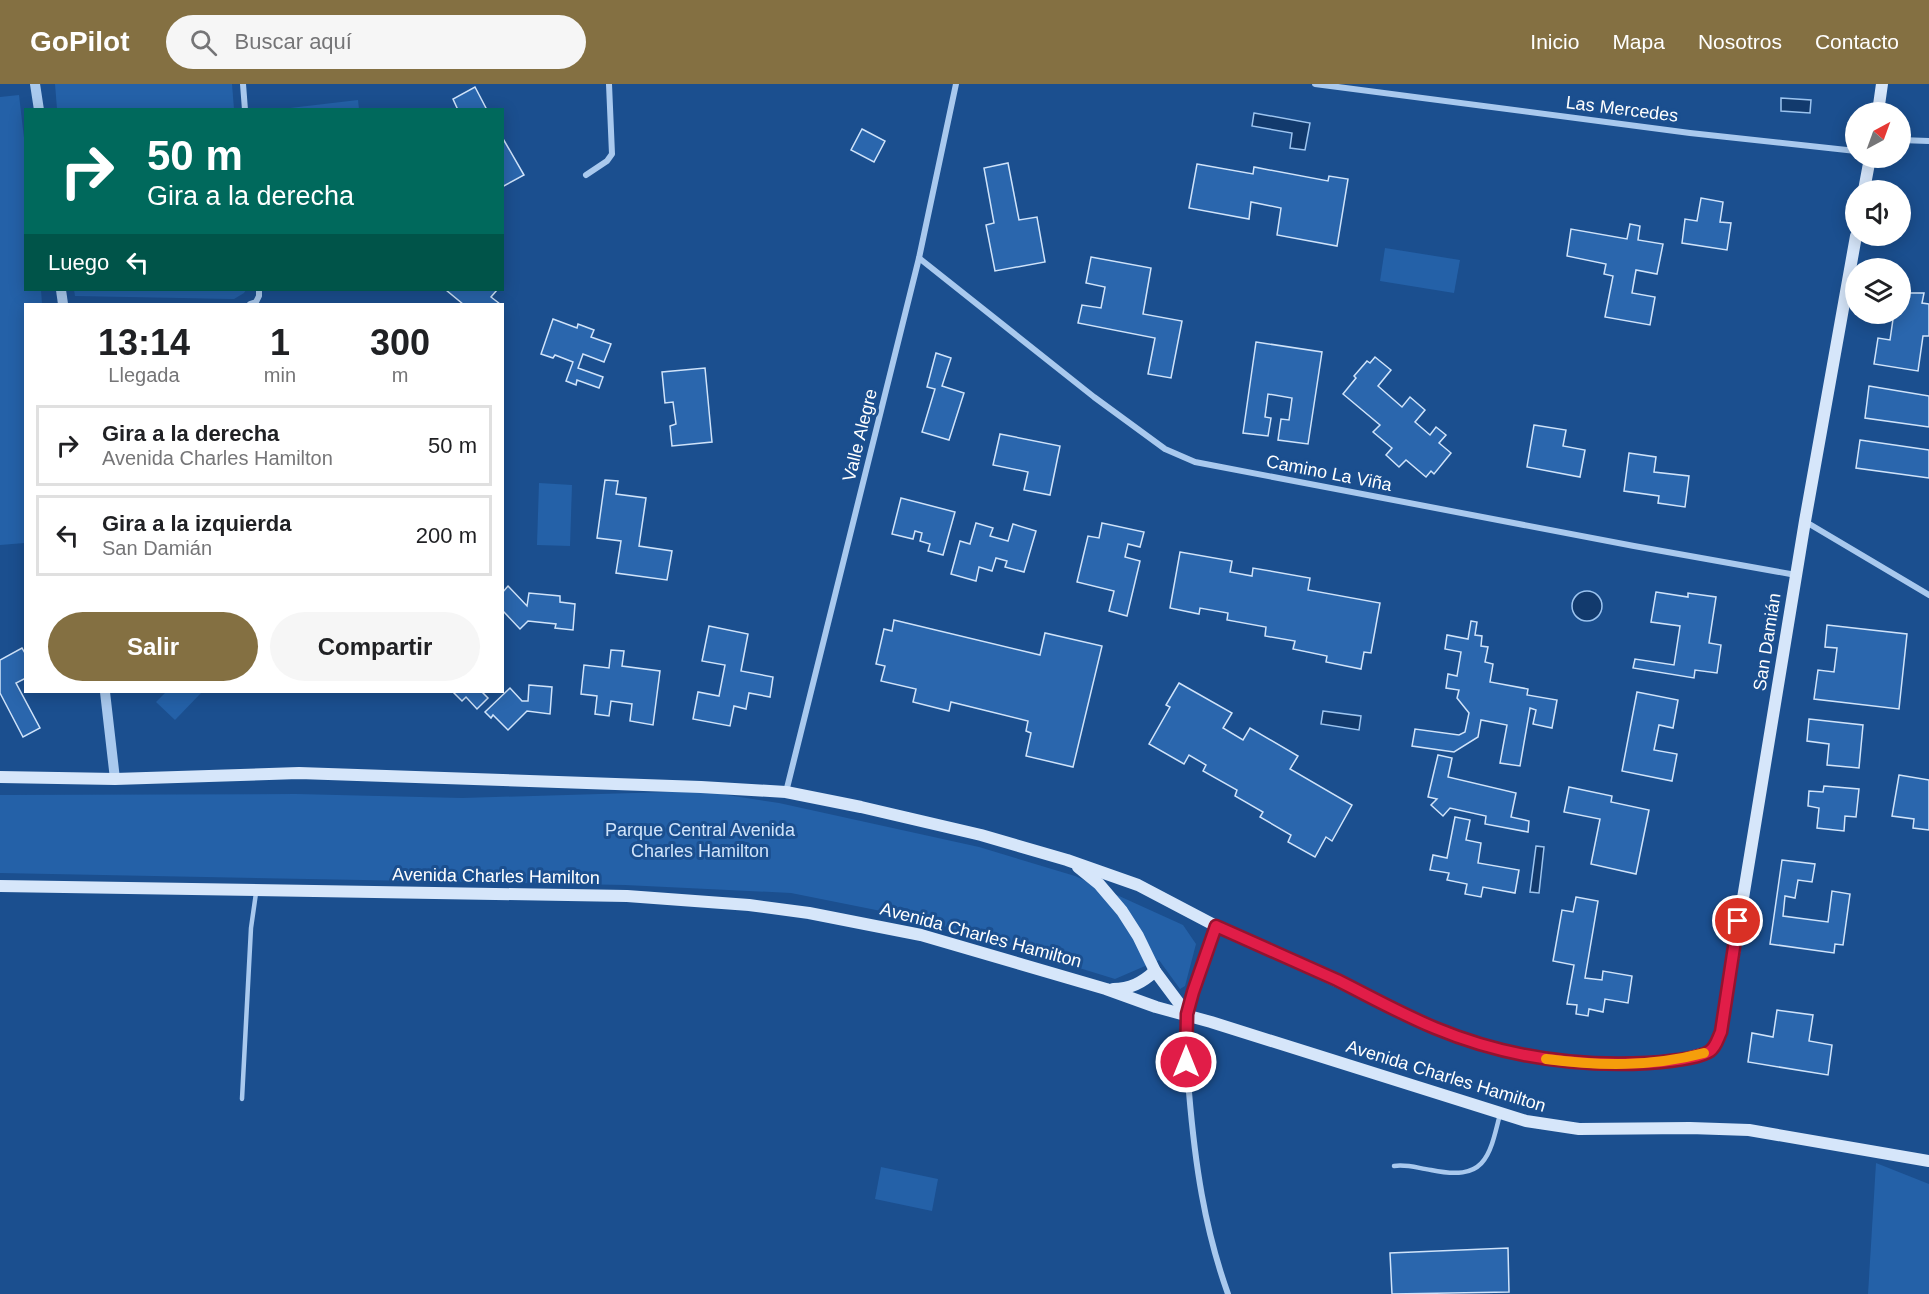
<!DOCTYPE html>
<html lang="es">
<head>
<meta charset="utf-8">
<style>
  body { margin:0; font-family:Arial,sans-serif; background:#f6f6f6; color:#202124; height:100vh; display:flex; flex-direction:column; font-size:22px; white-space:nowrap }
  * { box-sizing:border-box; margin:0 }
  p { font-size:20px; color:#757577 }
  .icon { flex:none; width:33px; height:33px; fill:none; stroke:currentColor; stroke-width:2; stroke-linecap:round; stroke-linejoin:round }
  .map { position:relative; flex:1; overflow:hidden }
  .side { position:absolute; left:24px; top:219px; width:480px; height:390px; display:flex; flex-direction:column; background:#fff; border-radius:0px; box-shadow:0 3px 15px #0003 }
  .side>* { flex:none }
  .top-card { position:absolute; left:24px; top:24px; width:480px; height:183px; border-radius:0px; box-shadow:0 3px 15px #0003; background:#00695c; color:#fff; overflow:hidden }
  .needle { width:39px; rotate:41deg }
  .fabs { position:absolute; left:1845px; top:18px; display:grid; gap:12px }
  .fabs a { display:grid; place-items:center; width:66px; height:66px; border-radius:50%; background:#fff; box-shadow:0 3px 15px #0003; font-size:30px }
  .pin { position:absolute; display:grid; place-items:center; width:51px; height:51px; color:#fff; margin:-26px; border:3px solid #fff; border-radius:50%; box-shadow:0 2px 6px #0007 }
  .me { position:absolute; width:66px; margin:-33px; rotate:0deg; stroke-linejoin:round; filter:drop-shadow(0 0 4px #0008) }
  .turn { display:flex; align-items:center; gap:21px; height:126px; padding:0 24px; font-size:27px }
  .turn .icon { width:78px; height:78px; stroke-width:2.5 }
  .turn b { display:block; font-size:42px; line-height:51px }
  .then { display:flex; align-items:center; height:57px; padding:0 24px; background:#0003; gap:12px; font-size:22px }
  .eta { display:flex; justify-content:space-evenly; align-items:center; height:102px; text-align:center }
  .eta b { font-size:36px; font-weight:800; line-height:42px }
  .button { display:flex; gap:12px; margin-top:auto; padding:12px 24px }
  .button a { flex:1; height:69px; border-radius:36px; background:#847042; color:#fff; font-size:24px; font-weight:800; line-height:69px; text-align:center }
  .button a+a { background:#f6f6f6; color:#202124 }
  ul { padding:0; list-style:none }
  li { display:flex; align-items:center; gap:18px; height:81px; margin:0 12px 9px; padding:0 12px; border:3px solid #e0e0e0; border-radius:0px }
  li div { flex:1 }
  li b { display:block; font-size:22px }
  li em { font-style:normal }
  header { display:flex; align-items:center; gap:36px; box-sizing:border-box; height:84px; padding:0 30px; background:#847042; color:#fff }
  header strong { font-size:28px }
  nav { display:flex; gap:33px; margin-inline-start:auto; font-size:21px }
  .search { width:420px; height:54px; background:#f6f6f6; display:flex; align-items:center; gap:15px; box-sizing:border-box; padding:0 21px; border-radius:33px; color:#757577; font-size:22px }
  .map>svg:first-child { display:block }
  .green { fill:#2461a8 }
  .water { fill:#123a6d; stroke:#9cc4f0; stroke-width:1.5 }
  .building { fill:#2a66ad; stroke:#cfe3fa; stroke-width:1.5 }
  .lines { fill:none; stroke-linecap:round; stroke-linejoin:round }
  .service { stroke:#a9c9ee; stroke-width:4.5 }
  .minor { stroke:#a9c9ee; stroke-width:6 }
  .tertiary { stroke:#a9c9ee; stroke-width:10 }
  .secondary { stroke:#d6e6fa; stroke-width:12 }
  .route-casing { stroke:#92132f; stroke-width:15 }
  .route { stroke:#e11d48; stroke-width:10 }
  .slow { stroke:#f59e0b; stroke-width:10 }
  .labels { text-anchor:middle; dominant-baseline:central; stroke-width:6; stroke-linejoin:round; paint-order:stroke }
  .street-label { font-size:18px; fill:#fff; stroke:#1b4f8f }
  .park-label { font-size:18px; fill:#cfe3fa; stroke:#1b4f8f }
</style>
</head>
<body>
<header>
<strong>GoPilot</strong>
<div class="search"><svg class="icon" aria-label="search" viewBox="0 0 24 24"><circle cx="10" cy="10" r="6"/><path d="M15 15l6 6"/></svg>Buscar aquí</div>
<nav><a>Inicio</a><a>Mapa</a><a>Nosotros</a><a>Contacto</a></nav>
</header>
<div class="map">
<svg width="1929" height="1210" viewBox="0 0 1929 1210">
  <rect width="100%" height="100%" fill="#1b4f8f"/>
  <g class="green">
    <polygon points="55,0 232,0 234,25 57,25"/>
    <polygon points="19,11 26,71 26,206 41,206 42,220 26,220 25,459 0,461 0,13"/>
    <polygon points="358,16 359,25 291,25 290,24"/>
    <polygon points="1385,164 1460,176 1454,209 1380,197"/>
    <polygon points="74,206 246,206 244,209 234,215 75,212"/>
    <polygon points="539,399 572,401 570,462 537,461"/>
    <polygon points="166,608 202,608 175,636 156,618"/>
    <polygon points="701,707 779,719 979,763 1075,792 1183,841 1196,860 1185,902 1180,905 1159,876 1115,895 921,835 791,809 625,801 0,789 0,711 296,710 462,714"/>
    <polygon points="1876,1079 1929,1100 1929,1210 1868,1210"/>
    <polygon points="881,1083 938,1095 932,1127 875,1115"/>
  </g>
  <g class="water">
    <polygon points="1781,14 1811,16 1810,29 1781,27"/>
    <polygon points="1254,29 1310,39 1305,66 1290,64 1292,49 1252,42"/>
    <circle cx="1587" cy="522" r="15"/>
    <polygon points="1323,627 1361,632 1359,646 1321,640"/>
    <polygon points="1536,762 1544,763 1539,809 1530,808"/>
  </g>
  <g class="building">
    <polygon points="475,3 487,26 458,26 453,15"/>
    <polygon points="862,45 885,57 874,78 851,66"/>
    <polygon points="502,53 524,91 502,103"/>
    <polygon points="1008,79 1019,136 1037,133 1045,178 995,187 986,141 994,139 984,84"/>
    <polygon points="1197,80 1253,90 1254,83 1328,97 1329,92 1348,95 1337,162 1277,151 1281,124 1251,118 1249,135 1189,124"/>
    <polygon points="1701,114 1723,118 1720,138 1731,139 1727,166 1682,159 1685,135 1697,137"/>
    <polygon points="1630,140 1640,142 1638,156 1663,160 1657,190 1636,186 1632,209 1655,213 1650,241 1605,233 1613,192 1604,190 1606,180 1567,172 1571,145 1627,155"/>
    <polygon points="1091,173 1151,184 1143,230 1182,237 1171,294 1148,290 1155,254 1078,239 1082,221 1101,224 1105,203 1086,199"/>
    <polygon points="446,206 497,206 491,213 500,220 463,220"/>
    <polygon points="1900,209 1924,209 1922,219 1929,220 1929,252 1923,252 1918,287 1874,280 1878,254 1890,256 1893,235 1884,233 1885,230 1900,230"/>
    <polygon points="553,235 577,244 578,240 594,246 591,253 611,260 604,278 583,270 578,284 603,293 599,304 577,296 576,301 566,297 573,278 555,271 553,274 541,270"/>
    <polygon points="1256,258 1322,268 1308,360 1278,356 1281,335 1289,336 1292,314 1268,310 1265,333 1271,334 1268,352 1243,349"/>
    <polygon points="936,269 951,274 942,302 964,309 949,356 922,348 935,305 927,303"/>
    <polygon points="1375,273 1391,286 1378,302 1402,323 1410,313 1425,326 1415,338 1430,351 1436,343 1446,351 1439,359 1451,369 1434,390 1431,387 1426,393 1406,376 1399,383 1386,371 1392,364 1373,348 1380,341 1343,310 1356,294 1354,292 1367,277 1370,279"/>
    <polygon points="705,284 712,358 672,362 670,342 676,340 673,318 665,319 662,288"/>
    <polygon points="1869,302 1929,312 1929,343 1865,334"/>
    <polygon points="1534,341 1566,346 1563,362 1585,366 1580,393 1527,383"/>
    <polygon points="1000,350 1060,362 1050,411 1024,406 1028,388 993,381"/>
    <polygon points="1860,356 1929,366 1929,394 1856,384"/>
    <polygon points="1629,369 1656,373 1654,388 1689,392 1685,423 1658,419 1659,412 1624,407"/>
    <polygon points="605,396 618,397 616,410 646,414 639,462 672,467 667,496 616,489 621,457 597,454"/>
    <polygon points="901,414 955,428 943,471 928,467 930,460 920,457 922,449 915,447 913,455 892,450"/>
    <polygon points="976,439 993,444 990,452 1008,457 1013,440 1036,447 1024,488 1005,483 1007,477 996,474 992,487 979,483 976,497 951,490 960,457 970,460"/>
    <polygon points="1102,439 1144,448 1140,463 1128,460 1125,473 1140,477 1127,532 1109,527 1114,507 1077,498 1088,452 1099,454"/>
    <polygon points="1180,468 1232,477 1230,488 1252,492 1253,484 1310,494 1308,506 1380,519 1371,569 1364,568 1361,585 1326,578 1327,572 1293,565 1295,557 1265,552 1266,543 1227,536 1228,529 1200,524 1199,530 1170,524"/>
    <polygon points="508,502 527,522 529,509 560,512 560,518 575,520 573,546 555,544 556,540 528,537 520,545 504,528 502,530 502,509"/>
    <polygon points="1656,508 1688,513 1688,509 1716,513 1709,559 1721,561 1717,589 1695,586 1694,594 1633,584 1635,575 1674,581 1680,542 1651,538"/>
    <polygon points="894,536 1040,571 1045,549 1102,562 1073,683 1026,672 1031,649 1026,647 1028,637 951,618 949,627 913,618 916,605 881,597 885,582 876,580 884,545 892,547"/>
    <polygon points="1471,537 1477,538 1475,551 1482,552 1481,562 1488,563 1485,578 1493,580 1490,598 1528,605 1527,611 1557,616 1552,644 1533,640 1536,626 1530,624 1520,682 1500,679 1507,641 1481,636 1478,653 1454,668 1412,662 1415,645 1459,651 1465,648 1469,629 1457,614 1459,606 1446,604 1448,590 1457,592 1461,568 1445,565 1447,551 1468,555"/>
    <polygon points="1827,541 1907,550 1899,625 1814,615 1818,586 1834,588 1837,564 1825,563"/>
    <polygon points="709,542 748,550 741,587 773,593 770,613 749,609 746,625 734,622 730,642 693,635 698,608 719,612 725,581 702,577"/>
    <polygon points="22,564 26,571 26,594 16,599 40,644 23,653 0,609 0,576"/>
    <polygon points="611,566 624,567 622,582 660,587 653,641 630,637 632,620 611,617 609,632 595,630 597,612 581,610 584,581 609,584"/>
    <polygon points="1179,599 1232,629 1223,644 1243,656 1250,644 1298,672 1290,685 1352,721 1332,757 1326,753 1315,773 1288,758 1291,751 1260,733 1263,728 1235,712 1237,706 1203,687 1206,681 1189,671 1184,680 1149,660 1170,623 1166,621"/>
    <polygon points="529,601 552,603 550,630 527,627 508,646 493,631 491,634 485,628 510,604 522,617 528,617"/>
    <polygon points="453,608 482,608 488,614 477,625 466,613 462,617"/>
    <polygon points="1637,608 1678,616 1673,644 1659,641 1654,666 1677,670 1672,697 1622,687"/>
    <polygon points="1809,635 1863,641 1859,684 1827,681 1829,660 1807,657"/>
    <polygon points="1438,671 1452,674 1448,693 1516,709 1511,733 1529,737 1528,748 1485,740 1486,732 1450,724 1443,732 1431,721 1437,715 1428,713"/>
    <polygon points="1899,691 1929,696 1929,746 1913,744 1914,735 1892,732"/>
    <polygon points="1824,702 1859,705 1856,733 1845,732 1844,747 1817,744 1819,724 1808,722 1809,707 1823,708"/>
    <polygon points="1569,703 1612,712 1611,718 1649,726 1636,790 1591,780 1600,735 1564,728"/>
    <polygon points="1455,733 1470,736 1466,756 1481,759 1478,779 1519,786 1515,809 1483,803 1481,813 1465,810 1467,800 1447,796 1449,789 1430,786 1433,771 1447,774"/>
    <polygon points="1782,776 1815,780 1812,798 1798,796 1795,814 1785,812 1783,832 1828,838 1832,807 1850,810 1843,861 1835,860 1834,869 1770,860"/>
    <polygon points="1576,813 1598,817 1585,894 1602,896 1603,887 1632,892 1628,919 1605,915 1603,928 1589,925 1588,932 1576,930 1577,921 1567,920 1574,881 1553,877 1562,826 1573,828"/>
    <polygon points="1777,926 1813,931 1809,957 1832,961 1828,991 1748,978 1752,949 1773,953"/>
    <polygon points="1508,1164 1509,1208 1392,1210 1390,1169"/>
  </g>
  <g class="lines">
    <g class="service">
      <polyline points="242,1015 251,844 256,809"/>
      <path d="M1394 1082C1407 1080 1417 1084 1431 1086 1484 1097 1489 1076 1500 1030"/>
    </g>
    <g class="minor">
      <polyline points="243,0 245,26"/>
      <polyline points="1315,0 1690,49 1856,67"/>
      <polyline points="1900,56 1929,57"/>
      <polyline points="586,91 607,77 612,70 609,0"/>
      <polyline points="919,174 1094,313 1165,365 1195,378 1634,462 1796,491"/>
      <polyline points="250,220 256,218 259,212 259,206"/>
      <polyline points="1806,438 1929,511"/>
      <polyline points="786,708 919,174 956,0"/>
      <path d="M1216 843C1206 870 1191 901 1187 930 1183 953 1187 984 1189 1008 1195 1079 1204 1143 1228 1210"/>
    </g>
    <g class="tertiary">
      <polyline points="35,0 39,26"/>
      <polyline points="61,206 63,220"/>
      <polyline points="105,608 115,695"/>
    </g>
    <g class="secondary">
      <polyline points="1878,28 1882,0"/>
      <polyline points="1864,106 1870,74"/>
      <polyline points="0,693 115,695 299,689 701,703 786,708 861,723 981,751 1067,776 1138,801 1216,842 1335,896 1404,930 1436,945 1503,967 1565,977 1597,980 1651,979 1674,977 1709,968 1715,961 1721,948 1805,437 1856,152"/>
      <polyline points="1078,783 1099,800 1122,827 1138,852 1155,887 1187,930"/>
      <polyline points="0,802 627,812 749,821 809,829 921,851 1106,905 1156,923 1211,938 1526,1037 1579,1045 1690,1044 1749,1046 1929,1077"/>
      <path d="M1113 905C1130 905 1142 899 1155 887"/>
    </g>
  </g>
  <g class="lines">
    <g class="route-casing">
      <path id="route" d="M1186 978 1187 930 1193 908 1216 842C1256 860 1297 878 1337 896 1369 912 1401 930 1435 944 1502 972 1575 983 1648 979 1662 978 1699 975 1710 967 1716 963 1718 954 1721 948L1738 837"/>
    </g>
    <use href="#route" class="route"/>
    <path class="slow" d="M1546 975C1600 982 1651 983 1704 969"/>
  </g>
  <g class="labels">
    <g class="street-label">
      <text transform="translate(1622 25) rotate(7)">Las Mercedes</text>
      <text transform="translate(860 351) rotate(-76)">Valle Alegre</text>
      <text transform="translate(1329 389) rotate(11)">Camino La Viña</text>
      <text transform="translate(1767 558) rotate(-81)">San Damián</text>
      <text transform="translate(496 792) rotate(1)">Avenida Charles Hamilton</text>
      <text transform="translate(981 851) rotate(15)">Avenida Charles Hamilton</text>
      <text transform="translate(1446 992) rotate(17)">Avenida Charles Hamilton</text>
    </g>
    <g class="park-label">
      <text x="700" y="746">Parque Central Avenida<tspan x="700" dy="21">Charles Hamilton</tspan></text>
    </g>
  </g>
</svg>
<div class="fabs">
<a><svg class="needle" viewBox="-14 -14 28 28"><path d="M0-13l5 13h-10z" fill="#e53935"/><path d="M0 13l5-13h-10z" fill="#757577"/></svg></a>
<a><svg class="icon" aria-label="sound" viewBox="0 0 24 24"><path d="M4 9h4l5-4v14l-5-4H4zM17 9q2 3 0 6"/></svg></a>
<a><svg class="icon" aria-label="layers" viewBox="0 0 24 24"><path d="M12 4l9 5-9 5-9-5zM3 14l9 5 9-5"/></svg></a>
</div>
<div class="pin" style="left:1738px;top:837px;background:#d93025"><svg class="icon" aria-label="arrive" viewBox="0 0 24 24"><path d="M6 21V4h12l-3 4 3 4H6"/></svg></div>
<svg class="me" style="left:1186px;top:978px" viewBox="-20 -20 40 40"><circle r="17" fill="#e11d48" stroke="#fff" stroke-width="3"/><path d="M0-11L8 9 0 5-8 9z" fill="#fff"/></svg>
<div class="top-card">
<div class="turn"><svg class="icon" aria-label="right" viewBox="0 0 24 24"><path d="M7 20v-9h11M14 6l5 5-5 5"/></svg><div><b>50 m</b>Gira a la derecha</div></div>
<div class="then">Luego<svg class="icon" aria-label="left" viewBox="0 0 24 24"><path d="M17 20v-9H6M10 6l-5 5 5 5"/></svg></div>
</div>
<section class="side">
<div class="eta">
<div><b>13:14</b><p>Llegada</p></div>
<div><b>1</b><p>min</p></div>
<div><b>300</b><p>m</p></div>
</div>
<ul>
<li><svg class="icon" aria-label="right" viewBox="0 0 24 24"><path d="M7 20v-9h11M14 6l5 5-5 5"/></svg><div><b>Gira a la derecha</b><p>Avenida Charles Hamilton</p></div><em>50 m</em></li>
<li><svg class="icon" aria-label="left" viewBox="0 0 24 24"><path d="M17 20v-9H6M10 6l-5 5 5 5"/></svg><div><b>Gira a la izquierda</b><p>San Damián</p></div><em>200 m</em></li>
</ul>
<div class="button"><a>Salir</a><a>Compartir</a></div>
</section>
</div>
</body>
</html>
